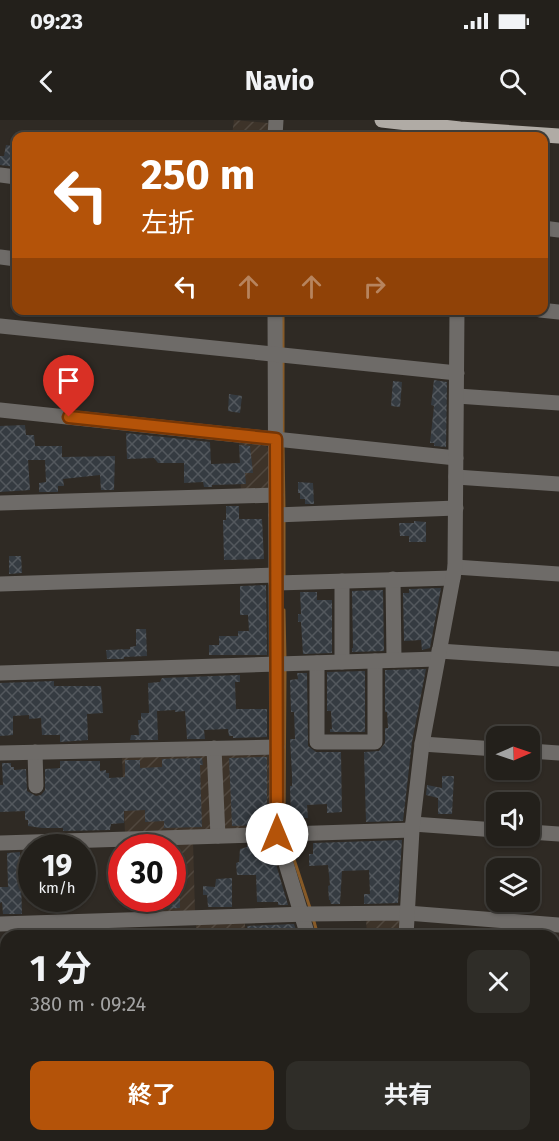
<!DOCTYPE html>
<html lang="ja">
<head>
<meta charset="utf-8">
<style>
  body { margin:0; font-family:"Fira Sans","Noto Sans JP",sans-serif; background:#2f2d28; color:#f1f3f6; height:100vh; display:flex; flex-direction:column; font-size:22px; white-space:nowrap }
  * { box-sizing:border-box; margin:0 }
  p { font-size:20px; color:#a3a3a3 }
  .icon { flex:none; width:33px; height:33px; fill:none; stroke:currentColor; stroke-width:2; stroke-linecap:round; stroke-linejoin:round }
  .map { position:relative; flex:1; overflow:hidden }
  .drawer { position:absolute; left:0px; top:810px; width:560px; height:212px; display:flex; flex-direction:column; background:#23201b; border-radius:18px 18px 0 0; box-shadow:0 2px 4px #0004,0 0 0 2px #403e3a }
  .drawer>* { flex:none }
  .banner { position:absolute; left:12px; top:12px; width:536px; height:183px; border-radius:12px; box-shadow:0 2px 4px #0004,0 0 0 2px #403e3a; background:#b45309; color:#fff; overflow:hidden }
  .needle { width:39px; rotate:88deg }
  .controls { position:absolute; left:486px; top:606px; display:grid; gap:12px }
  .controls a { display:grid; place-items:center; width:54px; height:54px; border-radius:12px; background:#23201b; box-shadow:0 2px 4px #0004,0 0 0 2px #403e3a; font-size:30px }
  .speed { position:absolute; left:18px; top:714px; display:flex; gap:12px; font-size:30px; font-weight:700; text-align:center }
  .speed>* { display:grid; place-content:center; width:78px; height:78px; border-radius:50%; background:#23201b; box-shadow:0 2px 4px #0004,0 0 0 2px #403e3a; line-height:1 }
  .speed small { font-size:15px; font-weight:400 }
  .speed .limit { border:9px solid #d22; background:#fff; color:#111 }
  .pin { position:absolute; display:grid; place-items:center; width:51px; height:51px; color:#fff; margin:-62px -26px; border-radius:50% 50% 50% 0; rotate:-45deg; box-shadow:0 0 6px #0007 }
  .pin .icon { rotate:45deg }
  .me { position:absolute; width:66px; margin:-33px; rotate:0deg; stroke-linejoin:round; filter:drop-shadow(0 0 4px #0008) }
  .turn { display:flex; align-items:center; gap:21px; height:126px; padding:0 30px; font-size:27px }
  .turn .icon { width:78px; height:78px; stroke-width:2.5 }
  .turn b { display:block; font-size:42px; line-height:51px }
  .lanes { display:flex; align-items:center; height:57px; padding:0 30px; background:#0003; justify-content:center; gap:30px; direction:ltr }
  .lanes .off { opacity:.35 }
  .round { display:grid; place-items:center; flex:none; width:63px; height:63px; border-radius:12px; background:#2f2d28 }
  .summary { display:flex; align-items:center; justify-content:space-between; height:102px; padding:0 30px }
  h1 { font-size:36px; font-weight:700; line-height:45px }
  .button { display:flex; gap:12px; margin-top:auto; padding:12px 30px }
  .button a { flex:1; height:69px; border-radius:12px; background:#b45309; color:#fff; font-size:24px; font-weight:700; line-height:69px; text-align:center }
  .button a+a { background:#2f2d28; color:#f1f3f6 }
  .status { display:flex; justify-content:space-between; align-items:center; height:42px; padding:0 30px; background:#23201b; direction:ltr }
  .status svg { height:16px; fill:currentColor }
  header { display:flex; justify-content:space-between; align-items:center; height:78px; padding:0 30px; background:#23201b; font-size:27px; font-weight:700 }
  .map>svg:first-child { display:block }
  .industrial { fill:url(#industrial-furrows) }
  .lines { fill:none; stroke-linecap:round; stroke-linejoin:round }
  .stream { stroke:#875a27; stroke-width:3 }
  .building { fill:url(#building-cross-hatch) }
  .minor { stroke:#6e6b68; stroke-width:15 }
  .major { stroke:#b0aba5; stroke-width:15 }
  .route-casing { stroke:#753606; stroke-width:15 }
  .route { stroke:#b45309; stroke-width:10 }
</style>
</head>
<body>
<div class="status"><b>09:23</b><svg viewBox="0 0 49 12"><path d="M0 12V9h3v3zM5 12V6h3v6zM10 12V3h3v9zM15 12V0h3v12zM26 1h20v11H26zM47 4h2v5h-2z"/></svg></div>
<header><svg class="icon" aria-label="back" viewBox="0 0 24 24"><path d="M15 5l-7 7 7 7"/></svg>Navio<svg class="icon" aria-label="search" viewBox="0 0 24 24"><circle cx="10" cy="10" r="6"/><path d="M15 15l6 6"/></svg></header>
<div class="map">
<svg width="559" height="1021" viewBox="0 0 559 1021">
  <defs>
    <pattern id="industrial-furrows" width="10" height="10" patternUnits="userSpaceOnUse" patternTransform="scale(1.5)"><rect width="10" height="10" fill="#3d3329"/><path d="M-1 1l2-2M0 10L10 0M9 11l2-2" fill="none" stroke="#50473e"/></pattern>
    <pattern id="building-cross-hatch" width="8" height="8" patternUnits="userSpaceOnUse" patternTransform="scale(1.5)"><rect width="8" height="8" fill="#353b41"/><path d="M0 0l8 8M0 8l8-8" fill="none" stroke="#53585d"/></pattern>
  </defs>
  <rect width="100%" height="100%" fill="#2f2a24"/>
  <g class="industrial">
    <polygon points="234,0 268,3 268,16 232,16"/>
    <polygon points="239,321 265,325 268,328 269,367 266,370 241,371"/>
    <polygon points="262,631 272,637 273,706 269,711 125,714 122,635"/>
    <polygon points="193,722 195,792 140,794 140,779 172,778 172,728 138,727 138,723"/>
    <polygon points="400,797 402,816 367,816 366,798"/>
    <polygon points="245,802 245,816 196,816 196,804"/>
    <polygon points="6,899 6,1016 28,1016 28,1021 0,1021 0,900"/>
    <polygon points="145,1016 313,1016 313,1021 146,1021"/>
  </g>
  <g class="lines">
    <g class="stream">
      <polyline points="283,190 283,231"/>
      <polyline points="283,241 283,315"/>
      <polyline points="283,325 284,390"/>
      <polyline points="284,400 284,456"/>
      <polyline points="284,490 285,540"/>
      <polyline points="284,699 285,550"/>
      <polyline points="287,718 310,788"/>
      <polyline points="313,798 318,816"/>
      <polyline points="376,1016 378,1021"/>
    </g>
  </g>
  <g class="building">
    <polygon points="6,25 16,26 16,47 0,45 0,36 4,36"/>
    <polygon points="434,260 447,262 446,327 434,326 434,323 430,323 434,286 431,285"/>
    <polygon points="393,261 402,262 400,287 391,286"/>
    <polygon points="229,274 242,276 240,293 228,291"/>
    <polygon points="25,305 26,315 34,315 35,326 62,326 62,337 115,336 114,370 101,370 100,355 63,359 64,366 58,366 58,372 39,372 39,363 46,362 45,340 28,340 30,370 0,372 0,306"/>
    <polygon points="126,313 210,322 211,344 240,343 239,325 250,326 253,353 245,353 246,364 212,365 212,367 204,367 203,362 184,363 184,343 158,343 154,338 127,339"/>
    <polygon points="298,362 313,363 314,384 305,384 305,379 300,379 300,373 298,373"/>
    <polygon points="226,386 239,386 239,399 262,399 264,439 224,440 223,400 226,400"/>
    <polygon points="414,401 426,402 426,422 409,422 409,416 400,416 399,403 414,403"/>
    <polygon points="9,436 21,436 22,453 9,454"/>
    <polygon points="266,465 267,535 209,535 209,525 219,525 219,516 238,516 238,511 249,511 248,495 240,495 240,466"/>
    <polygon points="441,468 430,528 422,530 421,520 404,521 403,473 409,473 409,469"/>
    <polygon points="383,470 384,531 352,532 352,528 353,528 352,471"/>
    <polygon points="300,472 317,472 317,480 332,480 332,533 303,534 301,502 298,502 298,494 301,494"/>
    <polygon points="136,509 146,509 147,536 124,537 124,539 107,539 106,530 130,529 130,527 136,526"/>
    <polygon points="426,549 412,622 403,701 366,702 364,632 379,631 385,623 385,608 388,608 387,592 385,592 385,550"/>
    <polygon points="365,551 365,612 330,612 330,609 332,609 331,591 327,591 327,552"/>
    <polygon points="297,553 307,553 308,626 316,632 341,632 342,692 327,693 327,684 307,685 308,698 291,698 290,666 292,666 292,655 290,619 295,619 294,592 291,592 290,560 298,559"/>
    <polygon points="240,555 240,562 235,562 236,589 267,589 267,617 233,618 233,616 229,616 228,609 204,610 205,619 187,619 185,591 175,592 175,590 157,591 158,620 130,620 131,615 139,615 138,600 141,600 141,593 149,593 148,563 160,562 162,558"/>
    <polygon points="54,561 54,566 101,566 103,593 87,594 88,620 60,622 60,615 42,615 41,598 29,599 29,595 13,596 13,615 0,616 0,563"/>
    <polygon points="267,637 267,705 232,706 229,638"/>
    <polygon points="202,638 203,645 200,645 202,707 164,708 164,701 145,702 145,690 124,691 124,703 111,704 110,710 63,711 63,708 42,708 28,706 28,700 25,700 25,691 0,692 0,665 3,665 2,643 11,643 11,647 14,647 14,650 26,649 27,671 36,676 41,675 45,670 45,649 60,648 60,641 100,641 100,651 106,650 106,653 109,653 109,658 125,657 125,640 140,640 140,648 162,647 162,639"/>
    <polygon points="442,656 454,656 452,694 438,694 438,678 426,675 427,665 442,668"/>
    <polygon points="402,720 398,783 364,784 364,774 370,774 369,750 342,751 340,784 331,784 330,780 329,780 328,766 330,765 328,745 309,746 309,734 313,734 313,723"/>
    <polygon points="270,724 288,785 278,785 278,782 257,782 256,755 237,755 236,743 239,742 240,729 247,727 247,725"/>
    <polygon points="20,732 22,794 3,794 2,782 0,783 0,767 8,767 7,733"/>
    <polygon points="232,758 232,787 208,787 207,775 203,775 203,766 215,767 216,759"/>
    <polygon points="143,778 180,778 180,788 143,790"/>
    <polygon points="294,804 298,816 265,816 263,812 248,813 247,806"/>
  </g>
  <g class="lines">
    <g class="minor">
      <polyline points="275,16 276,0"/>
      <polyline points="0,55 16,57"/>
      <polyline points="543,108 559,110"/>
      <polyline points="0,137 16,139"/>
      <polyline points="275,190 277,714 308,816"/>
      <polyline points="540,190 559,192"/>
      <polyline points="0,206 457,253"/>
      <polyline points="457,276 559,283"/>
      <polyline points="0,290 456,338"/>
      <polyline points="456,357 559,364"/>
      <polyline points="0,383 276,375"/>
      <polyline points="276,395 456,388"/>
      <polyline points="455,447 559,454"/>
      <polyline points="393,459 394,540"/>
      <polyline points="342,461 342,542"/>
      <polyline points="276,463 453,458"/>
      <polyline points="0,464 276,455"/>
      <polyline points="439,531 559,539"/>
      <polyline points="317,543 317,622 375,622 375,541"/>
      <polyline points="0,553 437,539"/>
      <polyline points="422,624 496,629"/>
      <polyline points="214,628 218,716"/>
      <polyline points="530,631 559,633"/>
      <polyline points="35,632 36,666"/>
      <polyline points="0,633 277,627"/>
      <polyline points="413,704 496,710"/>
      <polyline points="530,712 559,714"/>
      <polyline points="0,723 412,710"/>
      <polyline points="0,804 307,794 407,793 559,805"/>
      <polyline points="406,816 412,710 422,624 455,447 457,190"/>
      <polyline points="554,887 559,888"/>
      <polyline points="0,895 6,894"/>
      <polyline points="32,1016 32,1021"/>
      <polyline points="366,1016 368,1021"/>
      <polyline points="391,1021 391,1016"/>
    </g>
    <polyline class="major" points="382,0 460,9 559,16"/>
  </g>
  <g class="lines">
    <g class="route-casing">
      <polyline id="route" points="69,297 276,319 277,714"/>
    </g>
    <use href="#route" class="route"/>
  </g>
</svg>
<div class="controls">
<a><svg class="needle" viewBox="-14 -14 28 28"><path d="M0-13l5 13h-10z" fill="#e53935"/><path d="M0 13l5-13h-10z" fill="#a3a3a3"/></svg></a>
<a><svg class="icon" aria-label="sound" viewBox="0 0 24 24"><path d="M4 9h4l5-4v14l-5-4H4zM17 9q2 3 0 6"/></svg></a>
<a><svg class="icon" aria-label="layers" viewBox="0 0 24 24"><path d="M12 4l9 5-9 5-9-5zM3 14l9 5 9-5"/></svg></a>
</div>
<div class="speed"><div>19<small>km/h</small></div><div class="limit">30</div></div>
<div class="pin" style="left:69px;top:297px;background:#d93025"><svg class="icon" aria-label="arrive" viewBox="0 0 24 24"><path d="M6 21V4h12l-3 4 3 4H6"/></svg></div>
<svg class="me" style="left:277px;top:714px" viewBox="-20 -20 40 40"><circle r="19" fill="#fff"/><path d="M0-13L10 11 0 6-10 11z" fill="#b45309"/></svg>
<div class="banner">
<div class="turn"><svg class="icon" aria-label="left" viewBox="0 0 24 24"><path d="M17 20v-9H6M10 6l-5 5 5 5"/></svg><div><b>250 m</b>左折</div></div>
<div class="lanes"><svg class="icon" aria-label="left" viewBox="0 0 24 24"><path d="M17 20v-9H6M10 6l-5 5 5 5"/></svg><svg class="icon off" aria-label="ahead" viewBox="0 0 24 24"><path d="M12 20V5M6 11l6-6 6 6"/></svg><svg class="icon off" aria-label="ahead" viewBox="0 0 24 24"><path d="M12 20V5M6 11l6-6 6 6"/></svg><svg class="icon off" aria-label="right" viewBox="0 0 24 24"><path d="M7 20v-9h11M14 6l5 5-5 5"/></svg></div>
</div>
<section class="drawer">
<div class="summary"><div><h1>1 分</h1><p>380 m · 09:24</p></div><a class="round"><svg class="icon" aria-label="close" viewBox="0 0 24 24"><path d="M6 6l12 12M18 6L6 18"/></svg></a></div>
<div class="button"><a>終了</a><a>共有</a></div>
</section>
</div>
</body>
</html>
